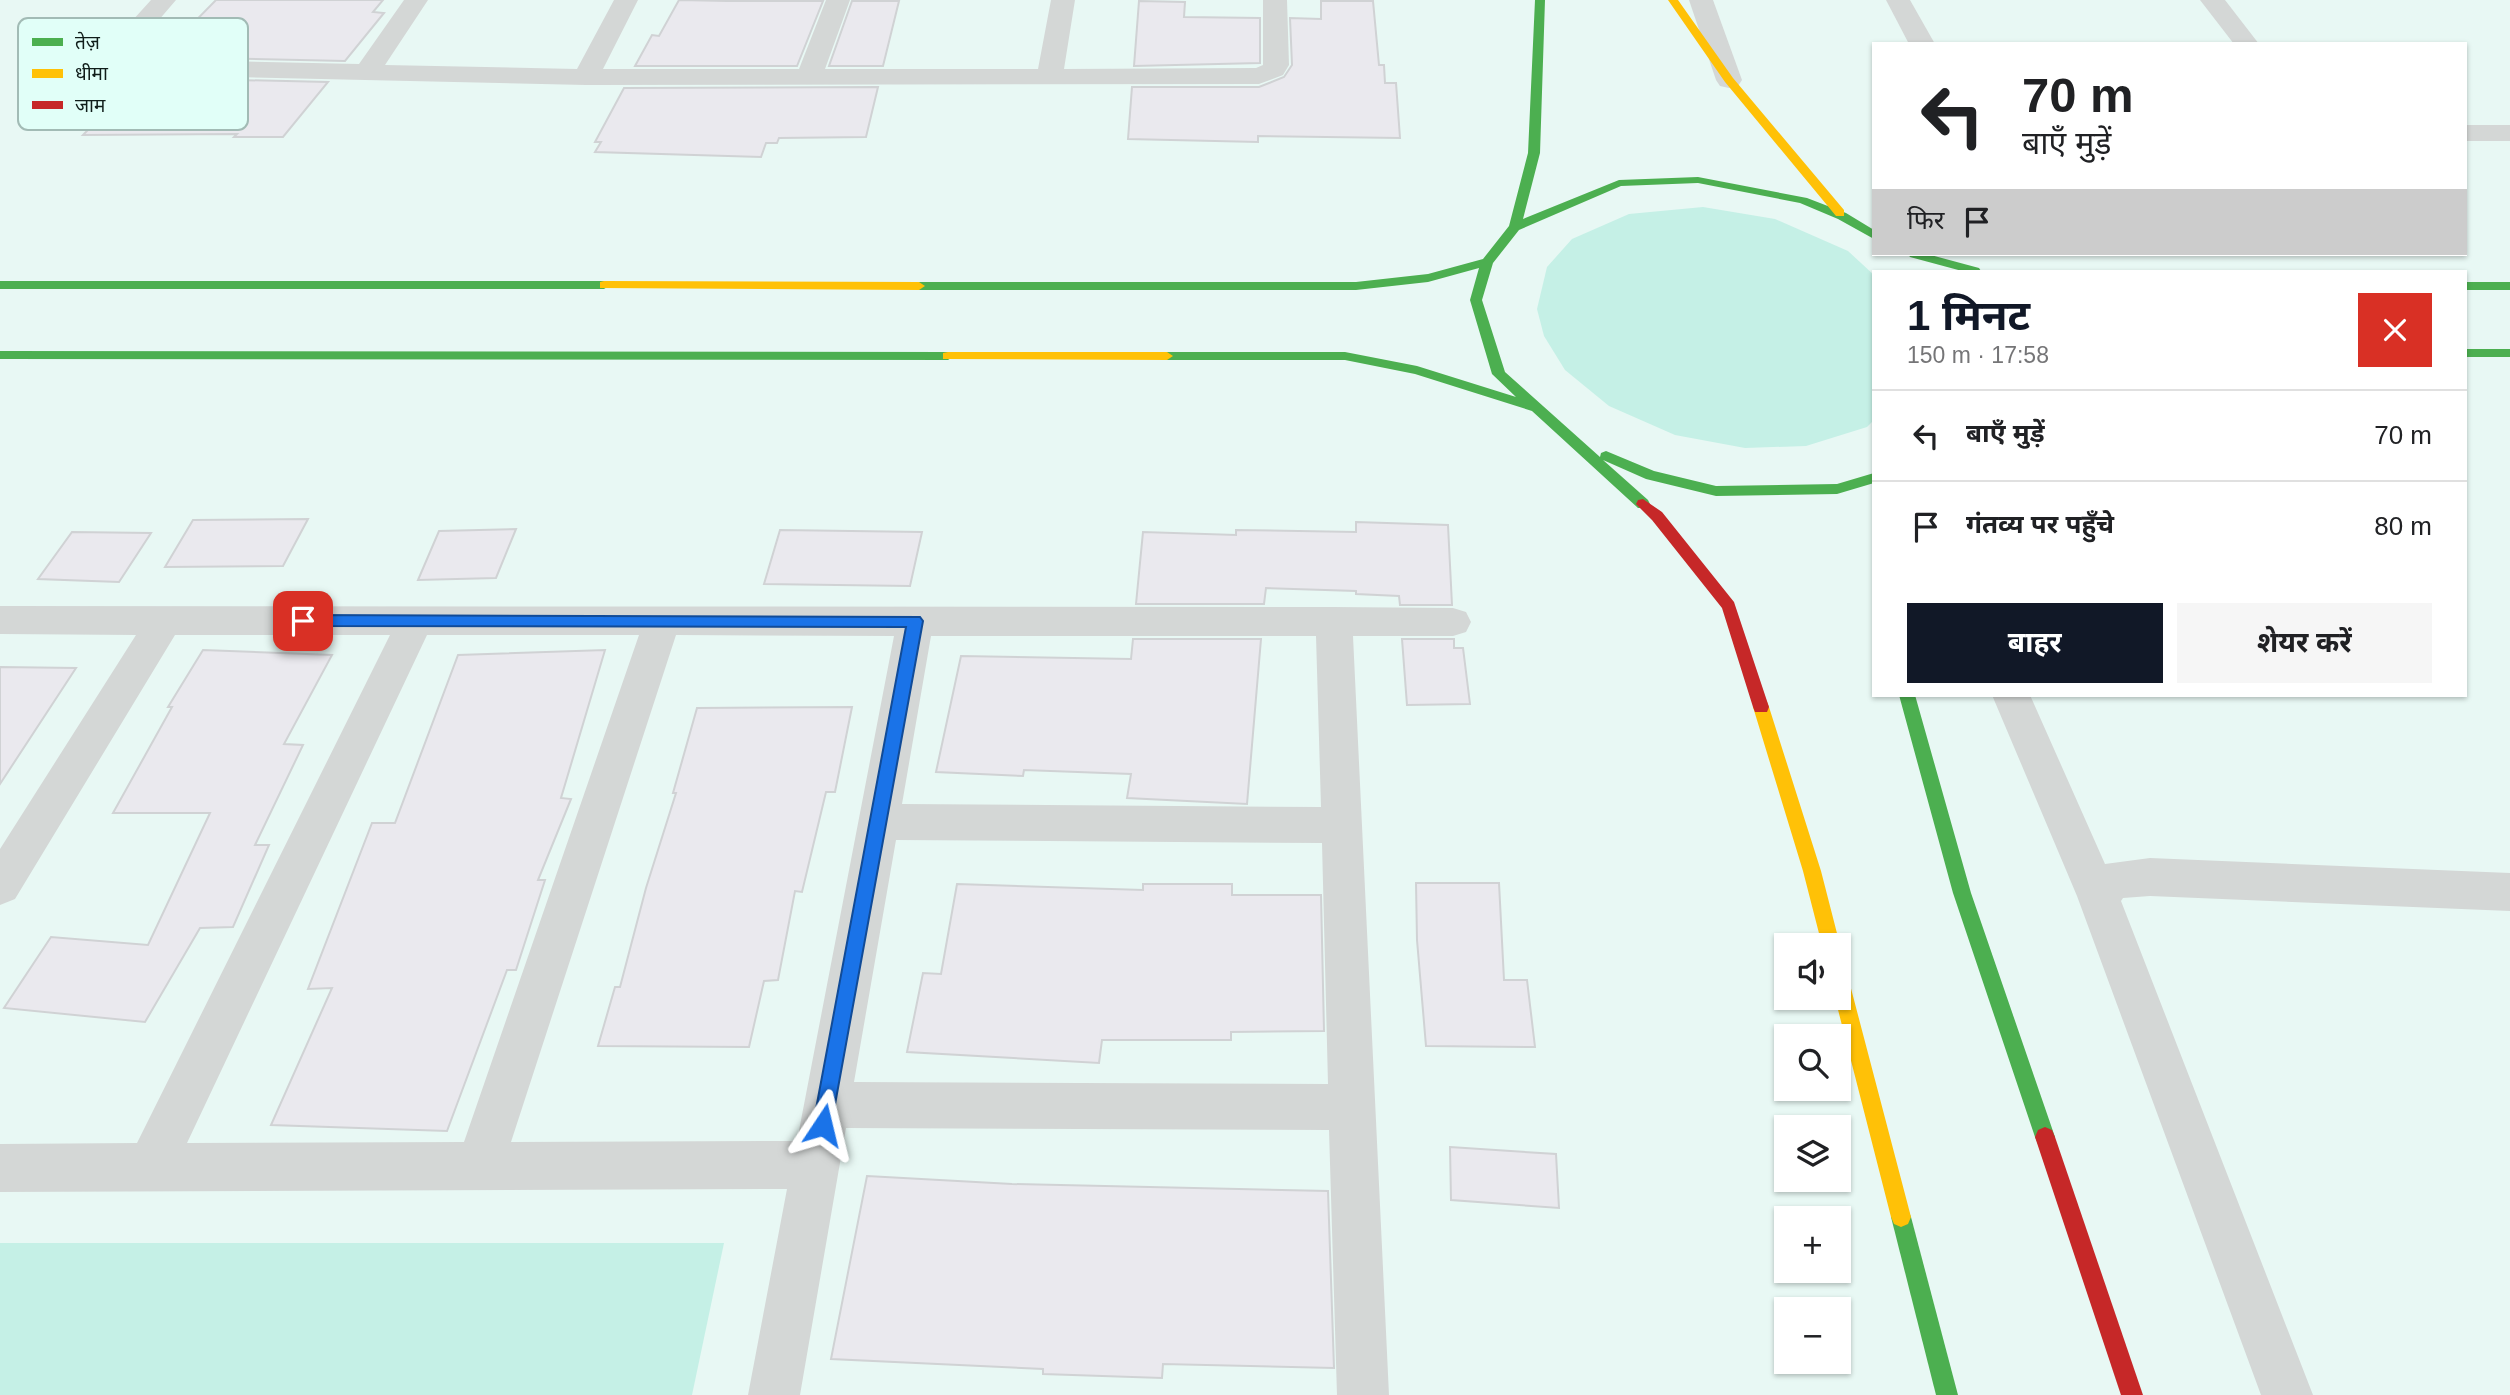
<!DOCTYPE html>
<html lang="hi">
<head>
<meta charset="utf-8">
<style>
  body { margin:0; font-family:Helvetica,"Noto Sans Devanagari",sans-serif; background:#f6f6f6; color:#202124; height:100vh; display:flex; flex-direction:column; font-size:26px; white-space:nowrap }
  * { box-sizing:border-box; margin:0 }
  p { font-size:23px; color:#757577 }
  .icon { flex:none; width:38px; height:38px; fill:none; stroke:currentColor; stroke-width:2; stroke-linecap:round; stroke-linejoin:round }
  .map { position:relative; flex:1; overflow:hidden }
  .sheet { position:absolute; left:1872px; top:270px; width:595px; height:427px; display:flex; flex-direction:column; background:#fff; border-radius:0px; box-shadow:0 2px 5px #0004 }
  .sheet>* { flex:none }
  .banner { position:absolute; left:1872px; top:42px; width:595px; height:214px; border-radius:0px; box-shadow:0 2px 5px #0004; background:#fff; color:#202124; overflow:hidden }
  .fabs { position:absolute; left:1774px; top:933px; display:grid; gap:14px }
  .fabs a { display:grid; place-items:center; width:77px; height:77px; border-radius:0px; background:#fff; box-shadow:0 2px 5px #0004; font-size:35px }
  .pin { position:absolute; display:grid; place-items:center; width:60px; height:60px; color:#fff; margin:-30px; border-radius:14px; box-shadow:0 4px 10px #0006 }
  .me { position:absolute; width:77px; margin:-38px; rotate:10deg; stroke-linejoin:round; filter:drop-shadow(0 0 5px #0008) }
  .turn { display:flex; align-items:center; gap:24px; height:147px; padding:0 35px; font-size:32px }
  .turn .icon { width:91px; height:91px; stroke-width:2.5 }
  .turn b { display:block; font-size:49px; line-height:60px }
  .then { display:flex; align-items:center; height:66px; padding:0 35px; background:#0003; gap:14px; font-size:26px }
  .round { display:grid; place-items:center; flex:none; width:74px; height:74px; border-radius:0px; background:#f6f6f6 }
  .summary { display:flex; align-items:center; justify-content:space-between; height:119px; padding:0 35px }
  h1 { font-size:42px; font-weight:700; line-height:52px; color:#111827 }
  .primary-button { display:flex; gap:14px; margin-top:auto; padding:14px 35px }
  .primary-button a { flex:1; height:80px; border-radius:0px; background:#111827; color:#fff; font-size:28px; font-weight:700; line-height:80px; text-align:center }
  .primary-button a+a { background:#f6f6f6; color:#202124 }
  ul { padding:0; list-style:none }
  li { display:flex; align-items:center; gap:21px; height:91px; padding:0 35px; border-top:2px solid #e0e0e0 }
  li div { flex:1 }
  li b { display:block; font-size:26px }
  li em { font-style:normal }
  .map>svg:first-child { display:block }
  .green { fill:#c5f0e6 }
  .building { fill:#eae9ee; stroke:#d0d2d4; stroke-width:2 }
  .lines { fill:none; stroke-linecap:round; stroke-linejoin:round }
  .street { fill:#d4d7d6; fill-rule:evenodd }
  .fast { fill:#4caf50; fill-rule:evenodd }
  .slow { fill:#ffc107; fill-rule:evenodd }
  .jam { fill:#c62828; fill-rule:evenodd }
  .route { fill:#1a73e8; stroke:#114b97; stroke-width:2 }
  .key { fill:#e1fff8; stroke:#a2bbb5; stroke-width:2 }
  .key-label { font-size:19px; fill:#101d1a }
</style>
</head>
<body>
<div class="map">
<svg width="2510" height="1395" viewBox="0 0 2510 1395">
  <rect width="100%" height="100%" fill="#e8f8f4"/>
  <g class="green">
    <polygon points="1703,207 1775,219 1848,251 1874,275 1874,420 1867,427 1806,446 1745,448 1675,435 1609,406 1565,370 1544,336 1537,309 1547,267 1572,239 1629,214"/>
    <polygon points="0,1243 724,1243 692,1395 0,1395"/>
  </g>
  <g class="building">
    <polygon points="216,0 383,0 373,12 384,13 345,61 160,57"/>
    <polygon points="679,0 727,1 823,1 797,66 635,66 652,35 659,36"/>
    <polygon points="852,1 899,1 883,66 829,66"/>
    <polygon points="1139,1 1185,2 1184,17 1260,18 1260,63 1134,66"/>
    <polygon points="1321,1 1373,1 1379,65 1384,65 1385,83 1396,83 1400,138 1258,136 1258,142 1128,139 1132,87 1259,87 1284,77 1292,65 1290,18 1321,19"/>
    <polygon points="139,77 147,78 328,82 283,137 234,137 237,134 83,135"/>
    <polygon points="878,87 866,137 779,138 777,143 766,143 761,157 595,152 601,142 595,142 624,88"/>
    <polygon points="308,519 283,566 165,567 193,520"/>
    <polygon points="1356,522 1448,525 1452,605 1400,605 1399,596 1356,594 1356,591 1266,588 1264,604 1136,604 1143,532 1236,535 1236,530 1356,532"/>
    <polygon points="516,529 496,578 418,580 439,531"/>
    <polygon points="780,530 922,532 910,586 764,584"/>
    <polygon points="72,532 151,533 119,582 38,579"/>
    <polygon points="1133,639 1261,639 1247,804 1127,798 1131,774 1024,770 1023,776 936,772 961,656 1131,659"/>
    <polygon points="1402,639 1454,639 1454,648 1463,648 1470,704 1407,705"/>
    <polygon points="203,650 332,655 284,744 303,745 255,845 269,845 233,927 200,928 145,1022 4,1008 51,937 148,945 210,813 113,813 172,707 168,707"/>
    <polygon points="605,650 561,798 571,799 538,880 545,880 516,970 507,970 447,1131 271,1125 332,988 308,989 372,823 395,823 458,655"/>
    <polygon points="0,667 76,668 0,784"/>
    <polygon points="852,707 835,792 826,792 802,892 795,891 778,980 764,981 749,1047 598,1046 615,987 620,987 646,888 676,793 673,793 697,708"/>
    <polygon points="1416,883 1499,883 1504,980 1527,980 1535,1047 1426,1046 1417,940"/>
    <polygon points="957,884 1143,890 1143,884 1232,884 1232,895 1321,895 1324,1031 1231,1032 1231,1040 1102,1040 1099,1063 907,1052 923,973 941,974"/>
    <polygon points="1450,1147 1556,1154 1559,1208 1451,1200"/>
    <polygon points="867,1176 1012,1184 1328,1191 1334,1368 1163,1364 1162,1378 1043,1374 1043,1369 831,1359"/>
  </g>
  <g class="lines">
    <g class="street">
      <path d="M151 0H176L134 49 129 59 359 64 404 0H428L385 65 577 69 614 0H638L603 69H799L826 0H850L825 69H1038L1051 0H1075L1064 69 1256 68 1263 65V0H1287L1289 65 1283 75 1259 84 586 85 147 75C131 74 112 77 102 62L113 42Z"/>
      <polygon points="1689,0 1713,0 1742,80 1738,86 1729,88 1720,86 1716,80"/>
      <polygon points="1886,0 1910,0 1935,44 1909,44"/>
      <polygon points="2200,0 2225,0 2259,44 2234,44"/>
      <rect x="2466" y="125" width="44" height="16"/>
      <path d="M0 606 1334 607 1453 608 1466 612 1471 622 1466 632 1453 636H1353L1389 1395H1337L1329 1130 846 1128 800 1395H748L787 1189 0 1192V1144L137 1143 390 635H175L15 899 0 905V849L136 635 0 634ZM427 635H639L464 1142 187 1143ZM676 635 894 636 797 1141 511 1142ZM931 636H1316L1321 807 902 804ZM896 840 1322 843 1328 1084 854 1082Z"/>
      <polygon points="1992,695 2030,695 2105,864 2150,858 2510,873 2510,911 2150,896 2123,898 2121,901 2313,1395 2261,1395 2077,896"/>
    </g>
    <g class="fast">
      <polygon points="1535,0 1545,0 1540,153 1523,219 1619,180 1698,177 1807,198 1846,213 1874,230 1874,239 1838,219 1800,203 1698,183 1621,186 1519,230 1493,263 1482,300 1505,372 1600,457 1601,453 1606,451 1654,471 1716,486 1837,484 1874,473 1874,483 1837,494 1716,496 1646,479 1603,460 1648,500 1650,504 1648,508 1638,508 1532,411 1415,374 1345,360 1167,360 1161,356 1167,352 1345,352 1417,366 1516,397 1492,374 1470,300 1479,268 1428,282 1356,290 919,290 913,286 919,282 1356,282 1428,274 1483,259 1509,226 1528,153"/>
      <polygon points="1908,254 1927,254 1979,268 1981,271 1962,271 1910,257"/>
      <polygon points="0,281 604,281 610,285 604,289 0,289"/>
      <rect x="2466" y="282" width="44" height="8"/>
      <rect x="2466" y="349" width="44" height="8"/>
      <polygon points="0,351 948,352 954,356 948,360 0,359"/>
      <polygon points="1899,695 1915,695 1971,893 2055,1137 2052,1144 2045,1147 2038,1144 2035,1137 1953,893"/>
      <polygon points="1901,1207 1908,1210 1911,1217 1958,1395 1936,1395 1891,1217 1894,1210"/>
    </g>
    <g class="slow">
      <polygon points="1668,0 1678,0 1733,78 1844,210 1844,216 1836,216 1725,82"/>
      <polygon points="604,281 919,282 925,286 919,290 600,288 600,282"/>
      <polygon points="948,352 1167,352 1173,356 1167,360 943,359 943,353"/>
      <polygon points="1761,701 1767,702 1769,707 1821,871 1840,945 1839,946 1822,945 1803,871 1753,707 1755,702"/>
      <polygon points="1839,969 1845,971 1848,977 1911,1217 1908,1224 1901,1227 1894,1224 1891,1217 1835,998 1839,998"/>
    </g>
    <g class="jam">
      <polygon points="1643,499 1662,512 1734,602 1769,707 1767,712 1755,712 1753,707 1722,608 1652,520 1636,504 1638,500"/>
      <polygon points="2045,1127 2052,1130 2055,1137 2143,1395 2121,1395 2035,1137 2038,1130"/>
    </g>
  </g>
  <polygon class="route" points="303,615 920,617 923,621 830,1132 823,1135 816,1132 813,1125 906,627 303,626 295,621"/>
  <rect x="18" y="18" width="230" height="112" rx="10" class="key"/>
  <rect x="32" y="38" width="31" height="8" fill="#4caf50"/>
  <rect x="32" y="69" width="31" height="9" fill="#ffc107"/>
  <rect x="32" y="101" width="31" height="8" fill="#c62828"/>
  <g class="key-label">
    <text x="75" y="49">तेज़</text>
    <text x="75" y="80">धीमा</text>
    <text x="75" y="112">जाम</text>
  </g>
</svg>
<div class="fabs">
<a><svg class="icon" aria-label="sound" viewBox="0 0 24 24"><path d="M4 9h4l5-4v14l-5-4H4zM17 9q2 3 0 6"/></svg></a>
<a><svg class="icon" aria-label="search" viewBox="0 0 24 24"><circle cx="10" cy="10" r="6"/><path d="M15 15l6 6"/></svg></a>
<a><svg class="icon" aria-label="layers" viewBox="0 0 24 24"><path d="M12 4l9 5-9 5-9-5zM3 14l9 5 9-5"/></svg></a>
<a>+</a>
<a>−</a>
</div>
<div class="pin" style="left:303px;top:621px;background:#d93025"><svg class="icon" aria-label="arrive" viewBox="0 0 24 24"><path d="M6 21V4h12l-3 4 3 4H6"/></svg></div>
<svg class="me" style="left:823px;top:1125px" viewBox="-20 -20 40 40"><path d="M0-17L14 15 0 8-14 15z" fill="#1a73e8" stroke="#fff" stroke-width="4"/></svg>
<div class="banner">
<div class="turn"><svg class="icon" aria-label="left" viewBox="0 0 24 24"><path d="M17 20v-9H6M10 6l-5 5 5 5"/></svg><div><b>70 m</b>बाएँ मुड़ें</div></div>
<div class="then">फिर<svg class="icon" aria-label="arrive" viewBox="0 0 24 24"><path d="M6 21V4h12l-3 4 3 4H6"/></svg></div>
</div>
<section class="sheet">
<div class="summary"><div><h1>1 मिनट</h1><p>150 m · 17:58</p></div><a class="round" style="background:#d93025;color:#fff"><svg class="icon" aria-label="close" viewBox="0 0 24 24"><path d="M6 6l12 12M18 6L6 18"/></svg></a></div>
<ul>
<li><svg class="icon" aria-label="left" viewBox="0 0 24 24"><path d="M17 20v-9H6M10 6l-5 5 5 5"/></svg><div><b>बाएँ मुड़ें</b></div><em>70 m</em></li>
<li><svg class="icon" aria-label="arrive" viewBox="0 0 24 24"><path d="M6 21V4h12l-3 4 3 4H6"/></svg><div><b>गंतव्य पर पहुँचे</b></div><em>80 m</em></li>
</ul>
<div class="primary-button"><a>बाहर</a><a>शेयर करें</a></div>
</section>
</div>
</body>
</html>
